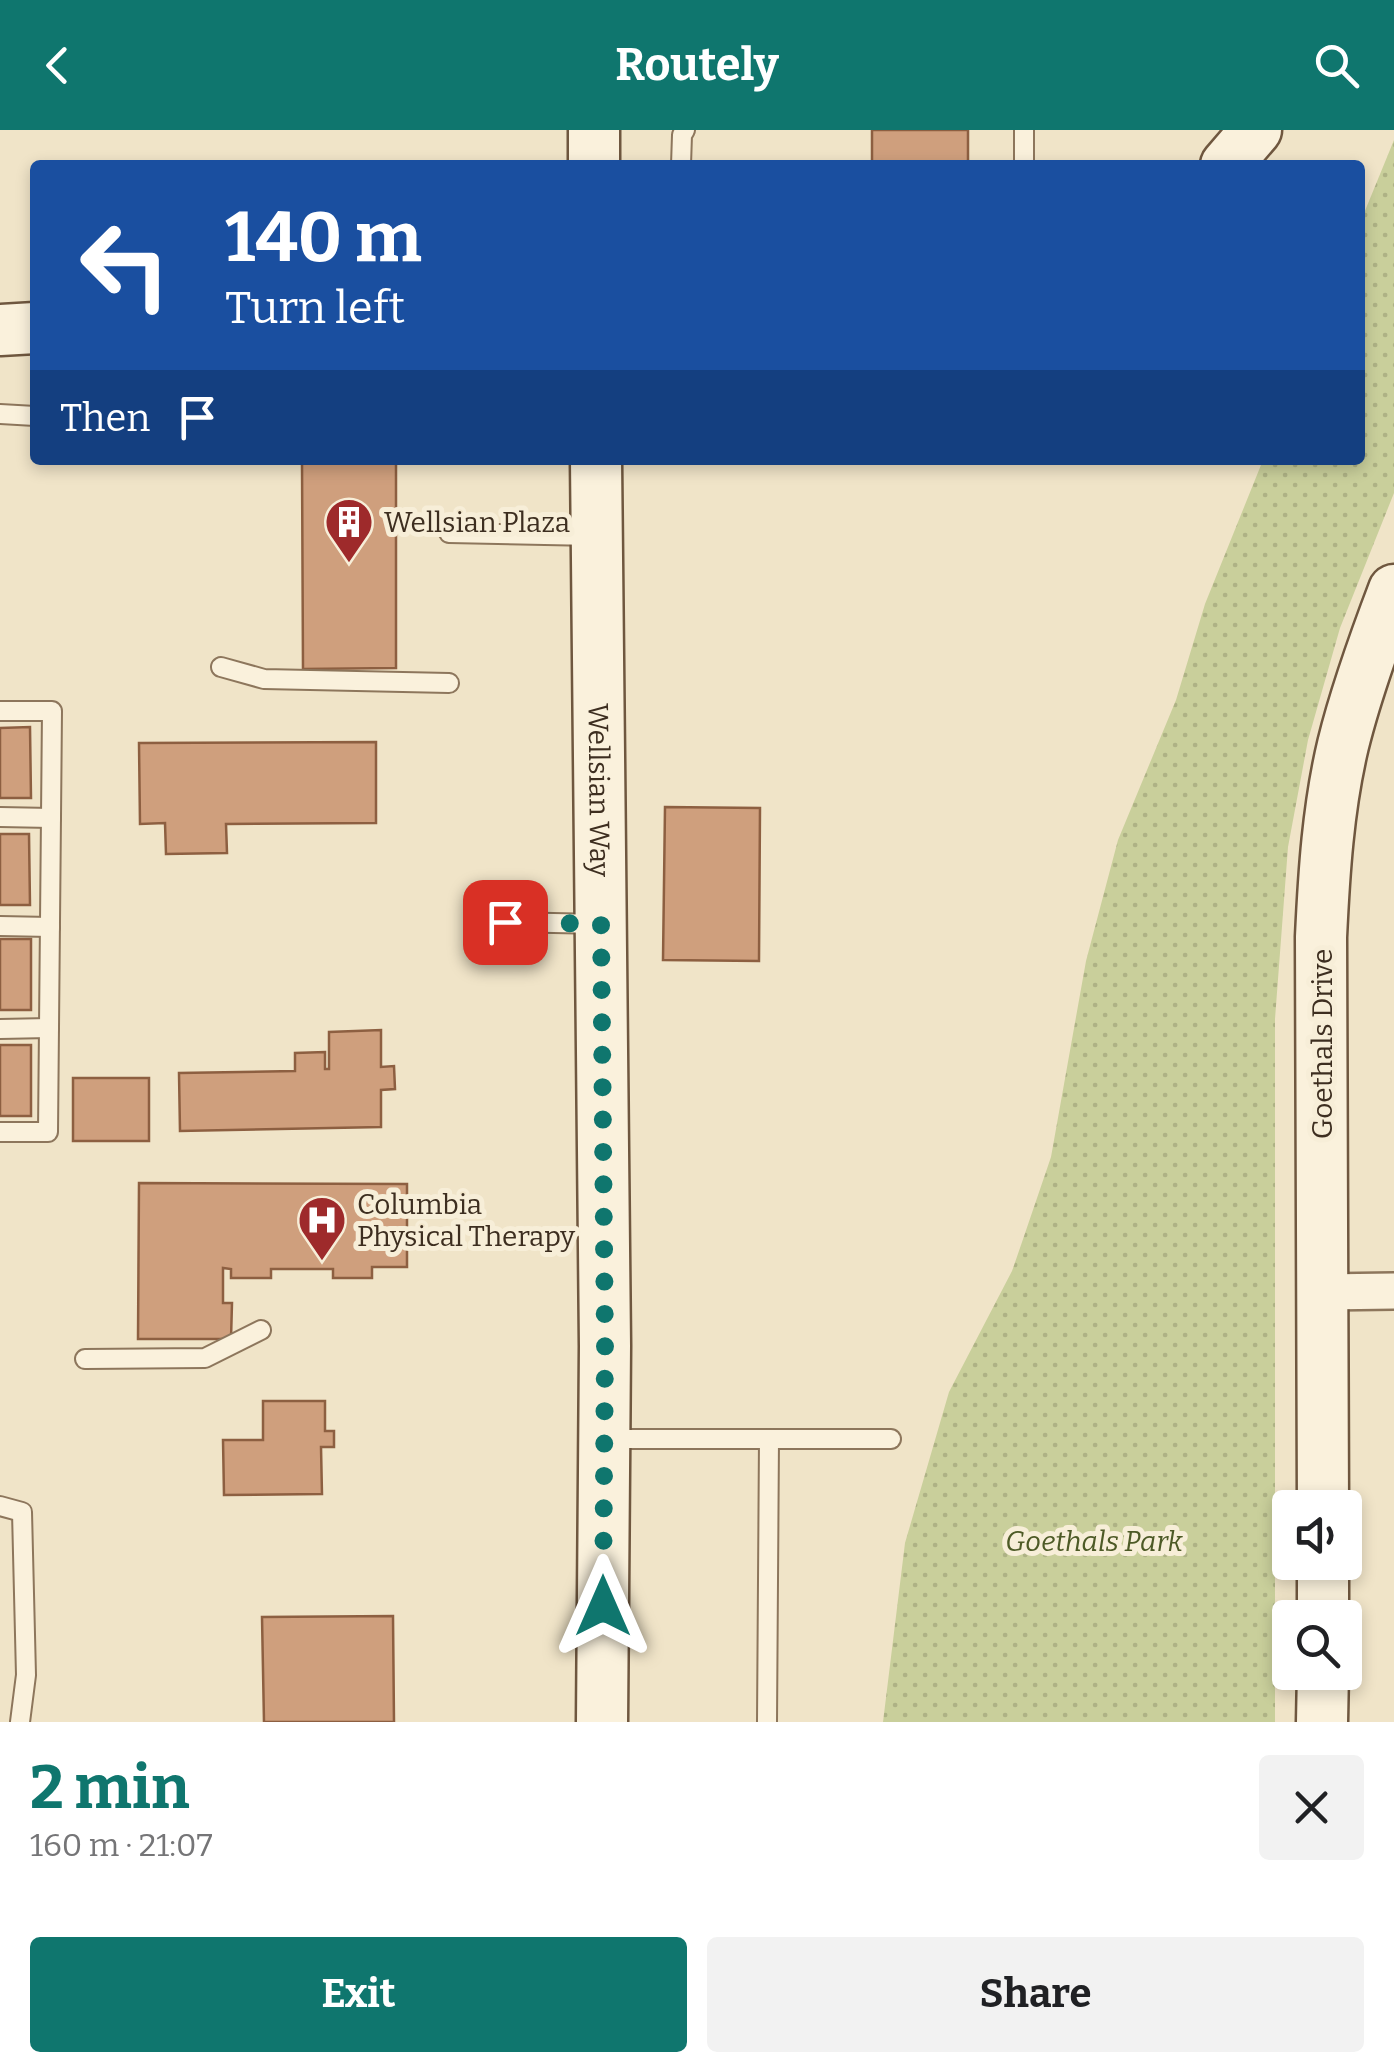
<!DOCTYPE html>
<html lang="en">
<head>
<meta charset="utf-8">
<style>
  body { margin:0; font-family:Bitter,serif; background:#f2f2f2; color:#202124; height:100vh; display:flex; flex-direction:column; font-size:38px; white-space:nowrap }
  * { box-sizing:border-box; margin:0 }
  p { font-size:32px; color:#757577 }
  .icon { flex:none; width:55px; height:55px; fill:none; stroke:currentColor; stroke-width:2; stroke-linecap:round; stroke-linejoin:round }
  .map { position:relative; height:1592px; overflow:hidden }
  .details { display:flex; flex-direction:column; background:#fff; flex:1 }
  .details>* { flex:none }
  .hud { position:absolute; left:30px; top:30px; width:1335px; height:305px; border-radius:10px; box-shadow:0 5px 15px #0003; background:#1a4fa0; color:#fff; overflow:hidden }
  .buttons { position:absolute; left:1272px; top:1360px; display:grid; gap:20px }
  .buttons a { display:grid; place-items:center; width:90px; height:90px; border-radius:10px; background:#fff; box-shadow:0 5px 15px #0003; font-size:50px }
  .pin { position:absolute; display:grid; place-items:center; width:85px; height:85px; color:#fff; margin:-42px; border-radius:20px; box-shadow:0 5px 15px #0006 }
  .me { position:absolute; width:110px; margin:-55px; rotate:0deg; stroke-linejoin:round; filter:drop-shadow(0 0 8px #0008) }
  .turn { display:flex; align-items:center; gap:35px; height:210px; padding:0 30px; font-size:45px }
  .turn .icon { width:130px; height:130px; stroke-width:2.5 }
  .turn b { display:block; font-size:70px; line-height:85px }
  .then { display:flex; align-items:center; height:95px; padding:0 30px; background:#0003; gap:20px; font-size:38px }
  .round { display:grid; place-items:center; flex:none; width:105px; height:105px; border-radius:10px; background:#f2f2f2 }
  .headline { display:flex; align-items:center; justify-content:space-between; height:170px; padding:0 30px }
  h1 { font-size:60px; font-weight:700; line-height:75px; color:#0f766e }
  .primary-button { display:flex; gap:20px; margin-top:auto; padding:20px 30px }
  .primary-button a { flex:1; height:115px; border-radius:10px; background:#0f766e; color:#fff; font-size:40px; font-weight:700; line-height:115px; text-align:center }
  .primary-button a+a { background:#f2f2f2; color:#202124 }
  header { display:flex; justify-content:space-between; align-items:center; height:130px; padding:0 30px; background:#0f766e; color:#fff; font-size:45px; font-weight:700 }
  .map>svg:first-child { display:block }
  .park { fill:url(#park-dots) }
  .building { fill:#cf9f7d; stroke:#8d5f41; stroke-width:2.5 }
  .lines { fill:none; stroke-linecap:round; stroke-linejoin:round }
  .lane-casing { stroke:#8d765c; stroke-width:22 }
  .street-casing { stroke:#8d765c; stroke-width:40 }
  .secondary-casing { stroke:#6f573f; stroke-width:55 }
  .lane { stroke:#faf1dc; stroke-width:18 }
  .street { stroke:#faf1dc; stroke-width:35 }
  .secondary { stroke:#faf1dc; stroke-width:50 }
  .route { stroke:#0f766e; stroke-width:18; stroke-dasharray:0 32.4 }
  .labels { text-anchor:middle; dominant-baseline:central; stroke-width:10; stroke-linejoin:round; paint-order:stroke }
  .poi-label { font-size:28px; fill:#3d2e20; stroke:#f7eed8; text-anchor:start }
  .street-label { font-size:28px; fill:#3d2e20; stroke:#f7eed8 }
  .park-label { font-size:28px; font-style:italic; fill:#4d5a26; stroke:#f7eed8 }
</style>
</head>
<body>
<header><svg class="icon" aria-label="back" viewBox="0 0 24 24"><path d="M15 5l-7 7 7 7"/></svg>Routely<svg class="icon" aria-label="search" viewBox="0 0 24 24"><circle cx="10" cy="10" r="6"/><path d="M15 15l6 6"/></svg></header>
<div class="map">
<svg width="1394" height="1592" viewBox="0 0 1394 1592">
  <defs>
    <pattern id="park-dots" width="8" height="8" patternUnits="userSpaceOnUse" patternTransform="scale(2.5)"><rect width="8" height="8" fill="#c9cf9b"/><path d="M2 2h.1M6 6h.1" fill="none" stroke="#aeb285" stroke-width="1.8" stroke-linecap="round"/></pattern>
  </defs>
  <rect width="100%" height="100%" fill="#f0e4c8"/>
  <polygon class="park" points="1394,10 1394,363 1340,498 1308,610 1288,717 1275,889 1275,1592 883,1592 905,1413 949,1262 1012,1141 1021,1115 1051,1027 1086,831 1118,710 1176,570 1205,474 1263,330 1360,330 1360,93"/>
  <g class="building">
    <rect x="872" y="0" width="96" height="35"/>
    <polygon points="302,330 396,330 396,538 303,539"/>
    <polygon points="30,597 31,668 0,668 0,598"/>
    <polygon points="376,612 376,693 226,694 227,723 166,724 165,693 140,694 139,613"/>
    <polygon points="665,677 760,678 759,831 663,830"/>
    <polygon points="0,704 29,704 30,775 0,775"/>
    <rect x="0" y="809" width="31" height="71"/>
    <polygon points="381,900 381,937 394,936 395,959 381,960 381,997 180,1001 179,943 295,941 295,923 325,922 325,939 329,939 329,902"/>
    <rect x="0" y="915" width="31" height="71"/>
    <rect x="73" y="948" width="76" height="63"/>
    <polygon points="139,1053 407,1054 407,1137 372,1137 372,1148 333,1148 333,1139 271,1139 271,1148 231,1148 231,1139 223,1138 223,1173 232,1173 231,1209 138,1209"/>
    <polygon points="263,1271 325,1271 325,1301 334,1301 334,1317 321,1317 322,1364 224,1365 223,1310 263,1310"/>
    <polygon points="393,1486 394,1592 264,1592 262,1487"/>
  </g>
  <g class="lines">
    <g class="lane-casing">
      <g id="lane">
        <polyline points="681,35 682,5 685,0"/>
        <polyline points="1024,35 1024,0"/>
        <polyline points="0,284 35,286"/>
        <polyline points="449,403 594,406"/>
        <polyline points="221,537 264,549 449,553"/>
        <polyline points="0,581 52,581 48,1002 0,1002"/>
        <polyline points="0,687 51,688"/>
        <polyline points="505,792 599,794"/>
        <polyline points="0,796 50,797"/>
        <polyline points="0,899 49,898"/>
        <polyline points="85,1229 205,1228 261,1200"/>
        <polyline points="605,1309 891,1309"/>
        <polyline points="0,1376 22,1382 26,1545 20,1592"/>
        <polyline points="767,1592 769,1309"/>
      </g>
    </g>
    <g class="street-casing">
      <polyline id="street" points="1324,1162 1394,1161"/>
    </g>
    <g class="secondary-casing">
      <g id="secondary">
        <polyline points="594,0 594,35"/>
        <polyline points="1226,35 1256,0"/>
        <polyline points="0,200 35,198"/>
        <path id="s1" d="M596 330 605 1216 602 1592"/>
        <path d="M1323 1378 1321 807C1324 743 1328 678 1343 615 1356 562 1375 510 1394 460"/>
        <polyline points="1323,1488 1323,1432"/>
        <polyline points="1322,1592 1323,1542"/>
      </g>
    </g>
    <use href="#lane" class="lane"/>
    <use href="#street" class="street"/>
    <use href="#secondary" class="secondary"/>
  </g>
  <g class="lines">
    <polyline class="route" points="505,792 601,794 605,1216 603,1476"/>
  </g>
  <defs>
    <g id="building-pin" transform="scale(2.5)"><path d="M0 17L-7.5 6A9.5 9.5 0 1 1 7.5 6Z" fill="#9e2a2b" stroke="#f7eed8"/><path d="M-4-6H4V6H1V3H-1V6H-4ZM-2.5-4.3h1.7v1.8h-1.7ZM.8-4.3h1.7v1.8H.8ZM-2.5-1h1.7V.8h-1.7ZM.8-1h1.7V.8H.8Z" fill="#fff"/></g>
    <g id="hospital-pin" transform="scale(2.5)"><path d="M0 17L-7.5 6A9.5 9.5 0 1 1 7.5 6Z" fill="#9e2a2b" stroke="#f7eed8"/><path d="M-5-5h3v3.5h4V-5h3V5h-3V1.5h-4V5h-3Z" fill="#fff"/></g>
  </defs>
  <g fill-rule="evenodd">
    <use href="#building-pin" x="349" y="392"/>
    <use href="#hospital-pin" x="322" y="1090"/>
  </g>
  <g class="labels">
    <g class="poi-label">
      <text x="384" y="392">Wellsian Plaza</text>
      <text x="357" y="1074">Columbia<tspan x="357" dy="32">Physical Therapy</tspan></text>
    </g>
    <g class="street-label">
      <text stroke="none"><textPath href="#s1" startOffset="330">Wellsian Way</textPath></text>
      <text transform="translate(1322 914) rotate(-90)">Goethals Drive</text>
    </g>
    <g class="park-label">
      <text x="1094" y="1411">Goethals Park</text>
    </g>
  </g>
</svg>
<div class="buttons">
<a><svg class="icon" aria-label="sound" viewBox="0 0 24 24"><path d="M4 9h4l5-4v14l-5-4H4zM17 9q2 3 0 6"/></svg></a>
<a><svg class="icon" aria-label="search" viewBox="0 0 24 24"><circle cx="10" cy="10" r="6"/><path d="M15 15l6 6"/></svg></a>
</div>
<div class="pin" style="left:505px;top:792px;background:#d93025"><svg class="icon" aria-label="arrive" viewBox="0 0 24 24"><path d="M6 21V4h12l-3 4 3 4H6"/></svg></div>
<svg class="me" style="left:603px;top:1476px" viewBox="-20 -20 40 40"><path d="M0-17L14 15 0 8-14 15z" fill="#0f766e" stroke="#fff" stroke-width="4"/></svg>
<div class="hud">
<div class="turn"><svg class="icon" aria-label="left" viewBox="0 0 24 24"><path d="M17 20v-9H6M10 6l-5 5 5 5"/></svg><div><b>140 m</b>Turn left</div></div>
<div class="then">Then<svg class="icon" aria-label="arrive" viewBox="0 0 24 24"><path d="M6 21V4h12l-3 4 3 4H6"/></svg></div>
</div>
</div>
<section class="details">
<div class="headline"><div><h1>2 min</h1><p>160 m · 21:07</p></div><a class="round"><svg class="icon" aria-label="close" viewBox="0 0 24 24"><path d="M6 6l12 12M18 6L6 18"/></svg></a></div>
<div class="primary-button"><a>Exit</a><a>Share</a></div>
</section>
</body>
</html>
